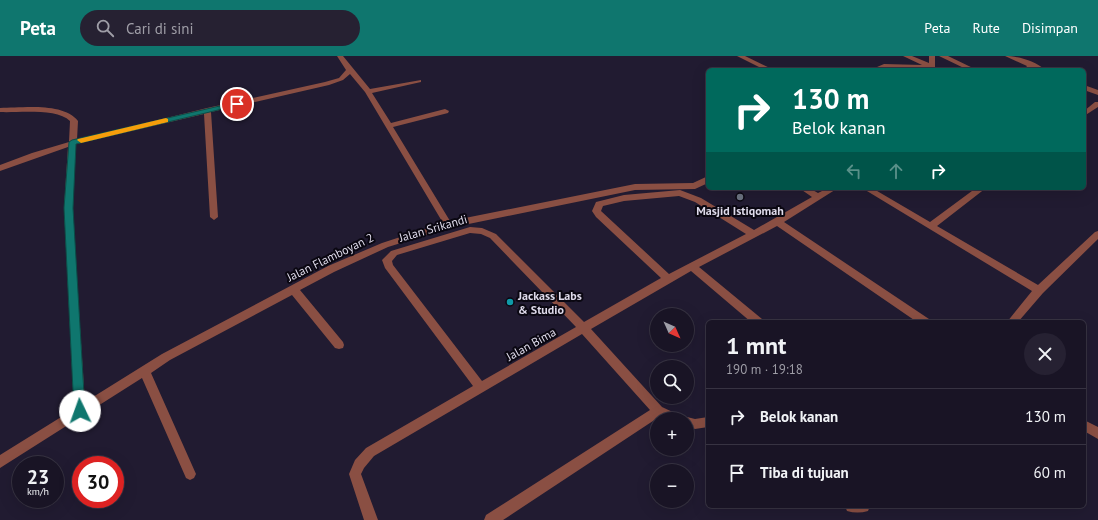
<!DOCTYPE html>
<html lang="id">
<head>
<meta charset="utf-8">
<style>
  body { margin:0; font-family:"PT Sans",sans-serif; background:#262132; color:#f1f3f6; height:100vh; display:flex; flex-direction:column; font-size:15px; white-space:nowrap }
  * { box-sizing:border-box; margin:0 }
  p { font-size:13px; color:#9f9ea7 }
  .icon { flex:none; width:22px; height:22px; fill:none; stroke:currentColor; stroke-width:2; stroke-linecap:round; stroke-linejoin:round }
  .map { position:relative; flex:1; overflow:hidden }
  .panel { position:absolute; left:706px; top:264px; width:380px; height:188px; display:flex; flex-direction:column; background:#191425; border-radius:6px; box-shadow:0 4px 16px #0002,0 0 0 1px #373342 }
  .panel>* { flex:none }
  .guide { position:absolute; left:706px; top:12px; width:380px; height:122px; border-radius:6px; box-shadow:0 4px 16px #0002,0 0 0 1px #373342; background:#00695c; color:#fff; overflow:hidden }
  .needle { width:26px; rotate:135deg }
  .buttons { position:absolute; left:650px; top:252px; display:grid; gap:8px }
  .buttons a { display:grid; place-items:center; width:44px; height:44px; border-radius:50%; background:#191425; box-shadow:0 4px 16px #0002,0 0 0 1px #373342; font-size:20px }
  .speed { position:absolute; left:12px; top:400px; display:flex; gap:8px; font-size:20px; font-weight:700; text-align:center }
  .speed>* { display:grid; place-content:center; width:52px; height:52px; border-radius:50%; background:#191425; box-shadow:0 4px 16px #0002,0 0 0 1px #373342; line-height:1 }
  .speed small { font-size:10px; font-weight:400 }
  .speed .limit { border:6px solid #d22; background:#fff; color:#111 }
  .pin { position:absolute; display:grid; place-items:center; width:34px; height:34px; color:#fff; margin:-17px; border:2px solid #fff; border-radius:50%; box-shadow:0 1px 4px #0007 }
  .me { position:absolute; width:44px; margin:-22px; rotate:357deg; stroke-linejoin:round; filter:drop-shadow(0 0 3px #0008) }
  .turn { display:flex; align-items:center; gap:14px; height:84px; padding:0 20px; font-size:18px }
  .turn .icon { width:52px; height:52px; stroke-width:2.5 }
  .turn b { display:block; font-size:28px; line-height:34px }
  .lanes { display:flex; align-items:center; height:38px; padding:0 20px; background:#0003; justify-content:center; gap:20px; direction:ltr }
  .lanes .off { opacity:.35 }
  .round { display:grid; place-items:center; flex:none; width:42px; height:42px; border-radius:21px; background:#262132 }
  .summary { display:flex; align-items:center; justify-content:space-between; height:68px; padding:0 20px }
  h1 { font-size:24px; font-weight:600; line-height:30px }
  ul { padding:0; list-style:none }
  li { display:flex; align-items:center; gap:12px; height:56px; padding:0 20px; border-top:1px solid #373342 }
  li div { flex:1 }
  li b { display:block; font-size:15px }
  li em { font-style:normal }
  header { display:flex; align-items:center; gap:24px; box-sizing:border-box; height:56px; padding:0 20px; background:#0f766e; color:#fff }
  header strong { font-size:19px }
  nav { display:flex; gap:22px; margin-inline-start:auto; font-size:14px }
  .search { width:280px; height:36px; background:#262132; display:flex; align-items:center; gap:10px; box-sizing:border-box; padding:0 14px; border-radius:22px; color:#9f9ea7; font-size:15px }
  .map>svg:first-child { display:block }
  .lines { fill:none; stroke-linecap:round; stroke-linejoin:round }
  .minor { fill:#8a4f43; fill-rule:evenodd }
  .route { fill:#0f766e; stroke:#0a4d48 }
  .slow { fill:#f59e0b }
  .worship-dot { fill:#6b7280; stroke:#0a0711; stroke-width:1.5 }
  .culture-dot { fill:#0f9aa8; stroke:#0a0711; stroke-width:1.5 }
  .labels { text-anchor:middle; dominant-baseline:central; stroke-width:4; stroke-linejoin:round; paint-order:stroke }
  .poi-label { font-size:12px; font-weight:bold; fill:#dfdbeb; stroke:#0a0711 }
  .street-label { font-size:12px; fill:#dfdbeb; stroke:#0a0711 }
</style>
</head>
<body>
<header>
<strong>Peta</strong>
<div class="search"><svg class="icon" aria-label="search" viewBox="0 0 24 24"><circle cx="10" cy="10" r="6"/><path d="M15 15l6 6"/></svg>Cari di sini</div>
<nav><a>Peta</a><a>Rute</a><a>Disimpan</a></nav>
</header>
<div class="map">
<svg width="1098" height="464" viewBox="0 0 1098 464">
  <rect width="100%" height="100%" fill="#211b31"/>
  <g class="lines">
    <g class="minor">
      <path d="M337 0H343L370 33 421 24V26L372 37 391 67 445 53 449 55 448 57 393 71 450 165 635 128 693 127 708 120V127L695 133 635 134 449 172 388 191 334 216 300 234 343 286 344 289 343 292 339 293 335 292 292 239 170 304 151 317 196 418 194 422 190 424 186 422 142 322 0 412V399L74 353 64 152 68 91 0 115V109L32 97 69 86 70 65C57 52 18 57 0 56V52C22 52 63 46 78 65L77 84 207 52 325 26 339 22 346 14ZM350 18 365 36 443 167 382 187 328 210 162 298 85 346 72 152 76 88 204 58 210 161 214 164 218 161 211 56 329 29 343 24Z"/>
      <polygon points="737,0 745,0 774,14 765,14"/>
      <polygon points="903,0 912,0 929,7 929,0 935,0 935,11 932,13 885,12 879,14 870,14 884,8 922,9"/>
      <polygon points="939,0 948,0 977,14 968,14"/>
      <path d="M1005 0C1018 0 1036 5 1045 14H1037L1033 12 1030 14H1024L1027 10Z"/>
      <polygon points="1084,29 1098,34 1098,39 1084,34"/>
      <polygon points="1095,46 1098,46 1098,51 1084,60 1084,55"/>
      <path d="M799 132H809L818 137 828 132H838L784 166 929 263 930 266H917L777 170 699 211 762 263 763 266H751L691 215 591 273 662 351 679 359 681 363H663L659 361 503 464H484L486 459 650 354 582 278 374 400 364 412 361 418 378 464H364L349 418 355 404 366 392 473 330 385 212 382 204 391 195 470 171 482 172 496 178 584 266 661 222 596 161 592 155 596 146 624 139 680 134 701 142 754 174 812 141ZM679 140 695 146 746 178 669 218 601 155 603 150 624 145ZM470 177 481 178 490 182 576 271 482 325 393 209 392 205 397 199Z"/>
      <polygon points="862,132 872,132 930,166 976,132 986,132 937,170 1038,229 1095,176 1098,175 1098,183 1043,237 1018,266 1007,266 1032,235"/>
      <polygon points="687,361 695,363 708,361 708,371 695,373 687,371 687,363 682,363"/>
      <polygon points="1084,364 1098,371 1098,383 1084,375"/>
      <path d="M845 450H870L868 455C861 457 854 457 847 455Z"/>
    </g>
  </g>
  <polygon class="route" points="237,46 239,46 239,49 76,88 73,152 85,355 84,358 80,360 76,358 74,355 64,152 69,86 72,84"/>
  <polygon class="slow" points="166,62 168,63 168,66 81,87 77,84 78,83"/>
  <circle class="worship-dot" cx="740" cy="141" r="4"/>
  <circle class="culture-dot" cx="510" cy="246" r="4"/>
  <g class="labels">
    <g class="poi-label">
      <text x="740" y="154">Masjid Istiqomah</text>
      <text x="518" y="239" text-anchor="start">Jackass Labs<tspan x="518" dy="14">&amp; Studio</tspan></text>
    </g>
    <g class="street-label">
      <text transform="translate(433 172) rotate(-16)">Jalan Srikandi</text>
      <text transform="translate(330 201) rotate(-26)">Jalan Flamboyan 2</text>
      <text transform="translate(531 288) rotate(-29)">Jalan Bima</text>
    </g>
  </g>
</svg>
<div class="buttons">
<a><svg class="needle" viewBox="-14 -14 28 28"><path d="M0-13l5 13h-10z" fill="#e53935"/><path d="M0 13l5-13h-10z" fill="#9f9ea7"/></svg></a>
<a><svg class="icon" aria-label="search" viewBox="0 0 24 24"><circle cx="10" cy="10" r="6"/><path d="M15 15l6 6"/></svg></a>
<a>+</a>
<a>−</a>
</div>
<div class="speed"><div>23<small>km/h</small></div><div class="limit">30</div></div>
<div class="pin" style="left:237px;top:48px;background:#d93025"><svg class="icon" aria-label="arrive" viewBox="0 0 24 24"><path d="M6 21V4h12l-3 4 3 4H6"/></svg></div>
<svg class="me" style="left:80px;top:355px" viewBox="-20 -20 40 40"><circle r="19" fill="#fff"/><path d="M0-13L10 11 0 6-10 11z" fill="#0f766e"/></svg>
<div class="guide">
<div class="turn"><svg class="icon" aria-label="right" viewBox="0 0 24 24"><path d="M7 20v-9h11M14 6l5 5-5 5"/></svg><div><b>130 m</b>Belok kanan</div></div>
<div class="lanes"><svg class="icon off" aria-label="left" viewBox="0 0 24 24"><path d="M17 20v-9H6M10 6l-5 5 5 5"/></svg><svg class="icon off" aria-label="ahead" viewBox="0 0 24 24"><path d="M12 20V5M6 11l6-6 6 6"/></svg><svg class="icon" aria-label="right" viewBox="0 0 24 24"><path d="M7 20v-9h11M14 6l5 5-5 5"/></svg></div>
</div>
<section class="panel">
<div class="summary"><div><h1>1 mnt</h1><p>190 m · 19:18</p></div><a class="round"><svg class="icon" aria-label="close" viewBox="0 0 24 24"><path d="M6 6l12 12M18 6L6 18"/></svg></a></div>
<ul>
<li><svg class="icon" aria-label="right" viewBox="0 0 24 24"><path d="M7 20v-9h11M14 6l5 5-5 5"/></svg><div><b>Belok kanan</b></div><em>130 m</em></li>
<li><svg class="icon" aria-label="arrive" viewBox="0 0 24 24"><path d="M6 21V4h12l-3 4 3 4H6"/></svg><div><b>Tiba di tujuan</b></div><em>60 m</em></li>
</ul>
</section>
</div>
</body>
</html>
